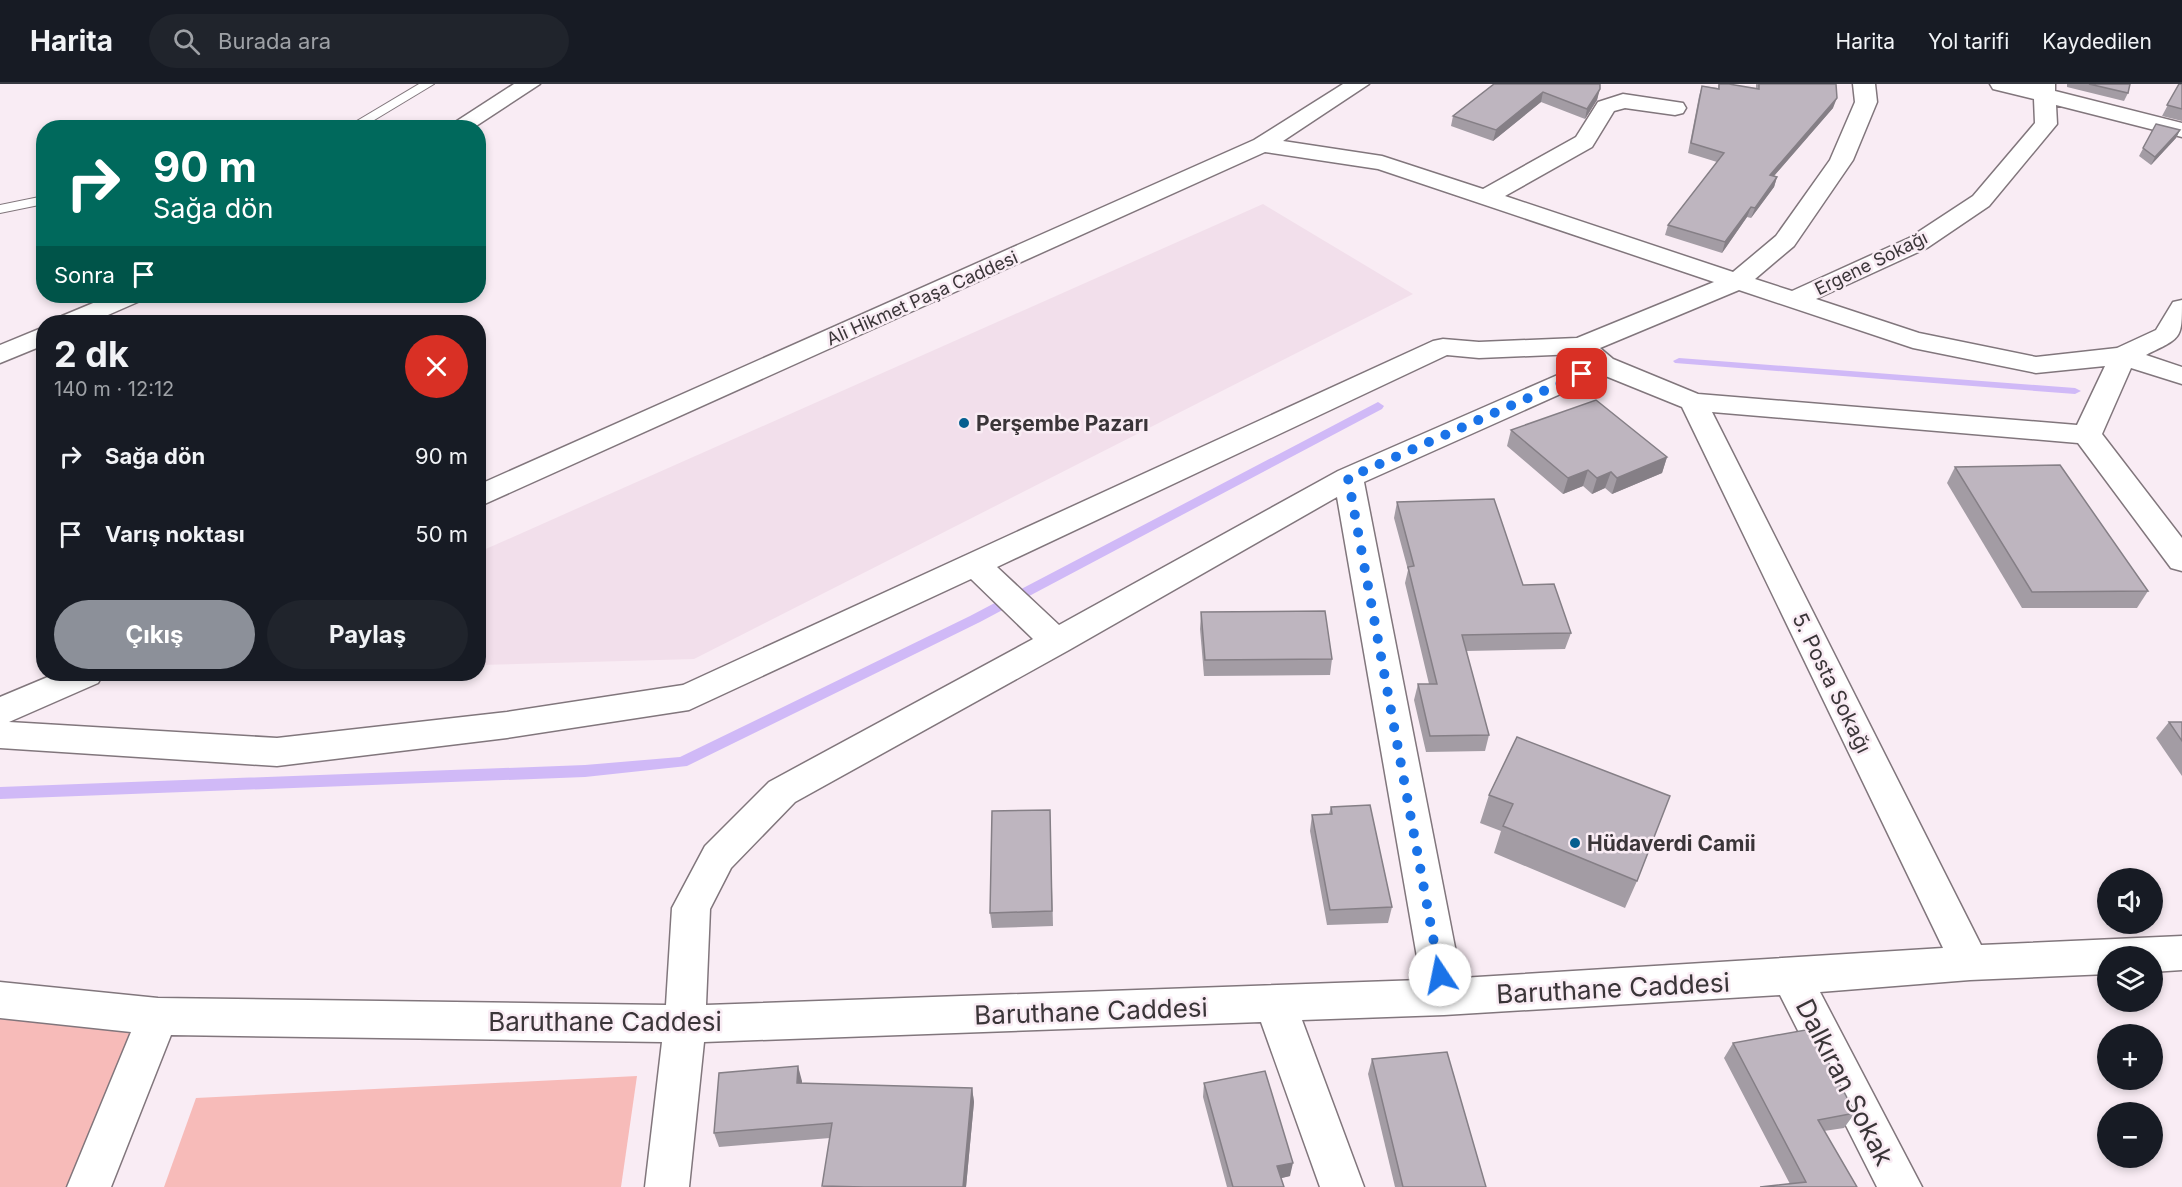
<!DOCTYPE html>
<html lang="tr">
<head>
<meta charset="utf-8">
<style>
  body { margin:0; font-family:Inter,sans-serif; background:#20242c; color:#f1f3f6; height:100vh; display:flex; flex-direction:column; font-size:22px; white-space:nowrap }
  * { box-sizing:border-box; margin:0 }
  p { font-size:20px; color:#9ea1a6 }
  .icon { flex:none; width:33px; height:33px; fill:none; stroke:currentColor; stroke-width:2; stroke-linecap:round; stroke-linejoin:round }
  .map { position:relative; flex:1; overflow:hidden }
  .panel { position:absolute; left:36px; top:231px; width:450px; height:366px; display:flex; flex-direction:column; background:#171b24; border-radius:24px; box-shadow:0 3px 9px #0003 }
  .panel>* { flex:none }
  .guide { position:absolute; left:36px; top:36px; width:450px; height:183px; border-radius:24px; box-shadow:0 3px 9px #0003; background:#00695c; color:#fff; overflow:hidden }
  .fabs { position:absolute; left:2097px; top:784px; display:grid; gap:12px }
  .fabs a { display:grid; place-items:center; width:66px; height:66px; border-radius:50%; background:#171b24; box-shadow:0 3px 9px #0003; font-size:30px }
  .pin { position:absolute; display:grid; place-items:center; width:51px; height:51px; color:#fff; margin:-26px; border-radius:12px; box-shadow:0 3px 9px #0006 }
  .me { position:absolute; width:66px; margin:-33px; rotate:349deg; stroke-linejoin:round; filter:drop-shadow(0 0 4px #0008) }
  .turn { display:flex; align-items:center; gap:21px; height:126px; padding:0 18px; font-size:27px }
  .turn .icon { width:78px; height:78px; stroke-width:2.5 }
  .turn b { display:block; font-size:42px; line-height:51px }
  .then { display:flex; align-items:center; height:57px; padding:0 18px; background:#0003; gap:12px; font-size:22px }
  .round { display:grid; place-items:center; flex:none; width:63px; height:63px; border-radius:32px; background:#20242c }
  .overview { display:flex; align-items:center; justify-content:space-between; height:102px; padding:0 18px }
  h1 { font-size:36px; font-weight:700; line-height:45px }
  .action { display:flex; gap:12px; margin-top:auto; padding:12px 18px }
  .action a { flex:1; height:69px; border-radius:36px; background:#8c9099; color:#fff; font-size:24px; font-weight:700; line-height:69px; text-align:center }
  .action a+a { background:#20242c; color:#f1f3f6 }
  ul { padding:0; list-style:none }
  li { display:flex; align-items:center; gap:18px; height:78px; padding:0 18px }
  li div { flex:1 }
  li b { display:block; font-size:22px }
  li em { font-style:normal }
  header { display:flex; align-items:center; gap:36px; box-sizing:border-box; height:84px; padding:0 30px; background:#171b24; border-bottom:2px solid #363941 }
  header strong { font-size:28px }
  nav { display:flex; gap:33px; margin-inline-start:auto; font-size:21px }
  .search { width:420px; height:54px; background:#20242c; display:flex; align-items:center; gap:15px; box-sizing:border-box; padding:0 21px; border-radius:33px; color:#9ea1a6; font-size:22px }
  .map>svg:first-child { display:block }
  .built { fill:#f2dfeb }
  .green { fill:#f7bbb9 }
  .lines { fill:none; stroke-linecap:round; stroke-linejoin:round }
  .stream { fill:#d0b9f7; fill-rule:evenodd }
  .lane-casing { stroke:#81767c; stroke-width:2 }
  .street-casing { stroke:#81767c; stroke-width:3 }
  .lane { fill:#fff; fill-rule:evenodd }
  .street { fill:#fff; fill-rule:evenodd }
  .wall { fill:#a39ca4 }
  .shaded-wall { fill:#857f86 }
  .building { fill:#beb5bf; stroke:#857f86; stroke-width:1.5 }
  .route { stroke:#1a73e8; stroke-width:10; stroke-dasharray:0 18 }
  .poi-dot { fill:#065f90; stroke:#f9ecf4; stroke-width:2 }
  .labels { text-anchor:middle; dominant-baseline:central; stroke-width:5; stroke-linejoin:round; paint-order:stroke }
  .far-street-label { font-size:18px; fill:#3a3538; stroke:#f9ecf4 }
  .poi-label { font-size:21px; font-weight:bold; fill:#3a3538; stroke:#f9ecf4; text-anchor:start }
  .street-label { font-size:21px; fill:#3a3538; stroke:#f9ecf4 }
  .near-street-label { font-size:26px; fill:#3a3538; stroke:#f9ecf4 }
</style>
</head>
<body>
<header>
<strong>Harita</strong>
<div class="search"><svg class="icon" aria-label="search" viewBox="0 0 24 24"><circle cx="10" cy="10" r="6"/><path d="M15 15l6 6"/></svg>Burada ara</div>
<nav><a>Harita</a><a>Yol tarifi</a><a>Kaydedilen</a></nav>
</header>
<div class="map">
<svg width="2182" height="1103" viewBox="0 0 2182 1103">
  <rect width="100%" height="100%" fill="#f9ecf4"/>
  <polygon class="built" points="1263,120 1413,210 694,575 479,581 479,468"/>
  <g class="green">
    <polygon points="0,918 158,932 89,1103 0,1103"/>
    <polygon points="637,992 621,1103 164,1103 196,1014"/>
  </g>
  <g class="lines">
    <g class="stream">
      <polygon points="1679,274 2075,304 2081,307 2075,310 1675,279 1673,277"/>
      <polygon points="1378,318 1384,322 1382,325 980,538 687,682 585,693 0,715 0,703 585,681 680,673 970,532"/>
    </g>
    <g class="lane-casing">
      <g id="lane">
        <polygon points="419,0 434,0 361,44 345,44"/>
        <polygon points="44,112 44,120 0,129 0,121"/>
      </g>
    </g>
    <g class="street-casing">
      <g id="street">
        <polygon points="514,0 540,0 473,44 446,44"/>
        <path d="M1343 0H1369L1283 57 1382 72 1483 105 1576 53 1598 18 1623 10 1683 19 1686 24 1683 29 1675 31 1625 24 1614 27 1592 63 1505 112 1733 188 1776 152 1830 76 1855 18 1853 0H1875L1877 18 1853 76 1794 162 1755 195 1792 207 1909 154 1973 112 2035 39 2034 15 1993 5 1990 0H2055V7L2182 39V53L2056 21 2057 40 1989 122 1927 164 1816 215 1919 249 2036 273 2117 264 2156 246 2173 218 2182 216C2182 256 2182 253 2146 271L2182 283V300L2131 284 2102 350 2182 454V487L2171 484 2078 359 1712 328 1981 861 2182 852V886L2152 888V873H2108V890L1970 896 1820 908 1922 1103H1877L1780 911 1444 931 1302 936 1364 1103H1320L1261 938 704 958 689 1103H645L662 958 171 951 111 1103H67L131 948 0 934V898L158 914 666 921 672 824 705 762 769 698 1033 555 971 495 689 626 507 654 277 682 0 664V613L55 590H103L98 599 9 638 277 654 507 628 683 601 1433 257 1443 255 1479 258 1577 254 1714 198 1378 85 1265 68 478 423V401L1254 56ZM1739 206 1913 264 2036 289 2105 282 2077 341 1698 310 1613 275 1600 264ZM1576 270 1585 279 1338 387 1059 541 997 483 1447 271 1479 274ZM1603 291 1682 323 1943 864 1461 894 1364 398ZM1337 413 1421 896 706 921 710 825 731 784 795 718 1069 566Z"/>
        <polygon points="110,212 144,212 140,217 92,238 58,238 62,232"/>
        <polygon points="44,243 44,261 0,279 0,261"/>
      </g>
    </g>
    <use href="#lane" class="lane"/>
    <use href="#street" class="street"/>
  </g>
  <g class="wall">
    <polygon points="1493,0 1600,0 1597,16 1585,35 1541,18 1493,57 1451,42 1453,32 1494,0"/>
    <polygon points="1719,0 1756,4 1756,0 1836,0 1833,24 1774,92 1777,93 1774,103 1751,134 1747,133 1722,169 1665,151 1668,141 1717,78 1688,69 1699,12 1702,2 1718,4"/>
    <polygon points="2067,0 2130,0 2128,9 2124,17 2067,3"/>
    <polygon points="2179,0 2182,0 2182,37 2162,32"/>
    <polygon points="2156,40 2180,46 2176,54 2151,81 2139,72"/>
    <polygon points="1511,346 1667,373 1662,389 1612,410 1605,404 1592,410 1583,402 1563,410 1507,362"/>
    <polygon points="1955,383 2148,507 2137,524 2022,524 1947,399"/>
    <polygon points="1397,418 1523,501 1571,549 1565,565 1466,567 1489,651 1485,667 1426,668 1414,616 1418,600 1429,600 1405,499 1408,486 1394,434"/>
    <polygon points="1201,528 1332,575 1330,591 1204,592 1200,545"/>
    <polygon points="2169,638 2182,638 2182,692 2156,654"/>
    <polygon points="1517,653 1637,797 1625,824 1494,769 1501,747 1480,739 1489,711"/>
    <polygon points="1331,723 1392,823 1388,839 1327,841 1310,747 1312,731 1329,730"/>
    <polygon points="1050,726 1053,842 992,844 990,829"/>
    <polygon points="1733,959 1855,1029 1844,1044 1824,1047 1857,1103 1790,1100 1724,974"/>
    <polygon points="1372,975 1486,1103 1395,1103 1368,990"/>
    <polygon points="802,997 802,1000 972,1004 974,1018 966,1103 823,1103 830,1054 719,1063 714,1049"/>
    <polygon points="1204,999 1290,1092 1281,1094 1284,1103 1227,1103 1203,1013"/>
  </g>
  <g class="shaded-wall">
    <polygon points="1600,5 1597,16 1585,35 1587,25"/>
    <polygon points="1543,8 1541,18 1493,57 1496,46"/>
    <polygon points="1837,14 1833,24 1766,101 1770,91"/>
    <polygon points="2180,46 2176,54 2151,81 2155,73"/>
    <polygon points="1777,93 1774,103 1751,134 1755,124"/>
    <polygon points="1751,123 1747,133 1722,169 1725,158"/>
    <polygon points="1667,373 1662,389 1612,410 1617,394"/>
    <polygon points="1588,386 1583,402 1563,410 1568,394"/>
    <polygon points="1611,388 1605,404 1592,410 1597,394"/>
    <polygon points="798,982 802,997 801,1014 797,999"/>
    <polygon points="972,1004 974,1018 966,1103 963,1103"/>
    <polygon points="1293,1079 1290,1092 1274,1096 1277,1082"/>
  </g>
  <g class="building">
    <polygon points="1494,0 1600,0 1600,5 1587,25 1543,8 1496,46 1453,32"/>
    <polygon points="1719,0 1729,0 1759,5 1759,0 1836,0 1837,14 1770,91 1777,93 1755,124 1751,123 1725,158 1668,141 1724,69 1691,59 1702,2 1719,5"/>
    <polygon points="2089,0 2130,0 2128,9"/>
    <polygon points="2179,0 2182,0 2182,25 2167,21"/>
    <polygon points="2156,40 2180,46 2155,73 2143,64"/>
    <polygon points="1596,316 1667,373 1617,394 1611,388 1597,394 1588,386 1568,394 1511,346"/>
    <polygon points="2060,381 2148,507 2032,508 1955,383"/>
    <polygon points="1494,415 1523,501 1554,500 1571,549 1462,551 1489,651 1430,652 1418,600 1437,600 1408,483 1414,482 1397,418"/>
    <polygon points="1325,527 1332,575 1205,576 1201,528"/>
    <polygon points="2169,638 2182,638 2182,657"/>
    <polygon points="1517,653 1670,712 1637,797 1503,742 1513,720 1489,711"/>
    <polygon points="1370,721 1392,823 1330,826 1312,731 1332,730 1331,723"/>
    <polygon points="1050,726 1052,827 990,829 992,727"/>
    <polygon points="1811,945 1855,1029 1818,1036 1857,1103 1760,1103 1806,1098 1733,959"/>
    <polygon points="1447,968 1486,1103 1403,1103 1372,975"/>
    <polygon points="798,982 797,999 972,1004 963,1103 864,1103 822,1102 832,1039 714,1049 719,989"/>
    <polygon points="1265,987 1293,1079 1277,1082 1284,1103 1233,1103 1204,999"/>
  </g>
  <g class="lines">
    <polyline class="route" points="1440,891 1348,394 1582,290"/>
  </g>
  <g class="poi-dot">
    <circle cx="964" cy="339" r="6"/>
    <circle cx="1575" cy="759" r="6"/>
  </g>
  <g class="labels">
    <g class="far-street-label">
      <text transform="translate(1871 179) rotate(-26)">Ergene Sokağı</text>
      <text transform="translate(922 214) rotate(-24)">Ali Hikmet Paşa Caddesi</text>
    </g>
    <g class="poi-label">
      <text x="976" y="339">Perşembe Pazarı</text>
      <text x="1587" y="759">Hüdaverdi Camii</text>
    </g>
    <g class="street-label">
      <text transform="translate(1832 599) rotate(64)">5. Posta Sokağı</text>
    </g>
    <g class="near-street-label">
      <text transform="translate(1613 904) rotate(-3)">Baruthane Caddesi</text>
      <text transform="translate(1091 927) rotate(-2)">Baruthane Caddesi</text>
      <text x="605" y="937">Baruthane Caddesi</text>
      <text transform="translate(1845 998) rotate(63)">Dalkıran Sokak</text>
    </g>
  </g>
</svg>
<div class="fabs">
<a><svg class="icon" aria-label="sound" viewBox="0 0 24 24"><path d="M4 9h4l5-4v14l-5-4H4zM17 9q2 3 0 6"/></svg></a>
<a><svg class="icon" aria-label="layers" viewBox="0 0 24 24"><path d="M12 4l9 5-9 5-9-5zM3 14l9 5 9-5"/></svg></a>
<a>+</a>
<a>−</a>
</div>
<div class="pin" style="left:1582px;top:290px;background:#d93025"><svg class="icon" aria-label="arrive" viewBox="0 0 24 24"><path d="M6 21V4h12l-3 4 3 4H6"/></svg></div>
<svg class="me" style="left:1440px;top:891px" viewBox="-20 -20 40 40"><circle r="19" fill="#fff"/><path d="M0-13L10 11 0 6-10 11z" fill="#1a73e8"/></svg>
<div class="guide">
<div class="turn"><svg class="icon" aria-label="right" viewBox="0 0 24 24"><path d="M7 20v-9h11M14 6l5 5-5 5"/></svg><div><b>90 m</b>Sağa dön</div></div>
<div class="then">Sonra<svg class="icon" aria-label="arrive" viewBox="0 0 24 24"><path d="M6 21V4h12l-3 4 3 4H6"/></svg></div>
</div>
<section class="panel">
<div class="overview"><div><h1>2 dk</h1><p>140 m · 12:12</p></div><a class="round" style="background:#d93025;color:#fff"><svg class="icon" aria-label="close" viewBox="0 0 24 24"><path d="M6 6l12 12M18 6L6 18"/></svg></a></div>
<ul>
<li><svg class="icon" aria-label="right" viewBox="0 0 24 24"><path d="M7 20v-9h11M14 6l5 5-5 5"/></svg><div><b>Sağa dön</b></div><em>90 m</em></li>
<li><svg class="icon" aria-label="arrive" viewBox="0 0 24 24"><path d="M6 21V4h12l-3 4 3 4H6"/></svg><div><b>Varış noktası</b></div><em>50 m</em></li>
</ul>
<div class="action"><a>Çıkış</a><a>Paylaş</a></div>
</section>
</div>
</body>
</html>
